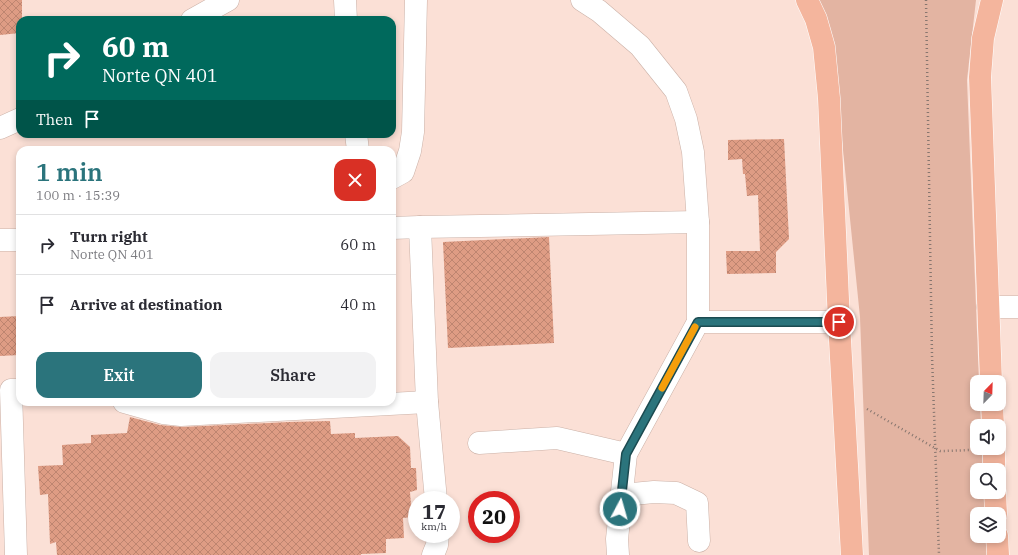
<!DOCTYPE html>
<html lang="en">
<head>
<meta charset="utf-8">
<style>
  body { margin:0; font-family:"IBM Plex Serif",serif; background:#f2f2f3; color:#2b2b33; height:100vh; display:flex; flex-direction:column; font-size:15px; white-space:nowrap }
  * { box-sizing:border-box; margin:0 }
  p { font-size:13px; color:#7c7c81 }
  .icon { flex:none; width:22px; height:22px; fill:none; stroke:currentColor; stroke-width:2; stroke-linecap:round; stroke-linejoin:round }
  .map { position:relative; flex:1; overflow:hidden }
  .side { position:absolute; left:16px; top:146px; width:380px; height:260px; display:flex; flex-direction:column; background:#fff; border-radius:12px; box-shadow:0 2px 6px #0003 }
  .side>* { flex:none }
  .hud { position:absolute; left:16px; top:16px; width:380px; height:122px; border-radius:12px; box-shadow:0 2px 6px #0003; background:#00695c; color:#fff; overflow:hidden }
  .needle { width:26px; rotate:23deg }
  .buttons { position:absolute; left:970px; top:375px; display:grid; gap:8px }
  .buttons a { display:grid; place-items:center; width:36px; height:36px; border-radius:8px; background:#fff; box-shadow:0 2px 6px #0003; font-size:20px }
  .speed { position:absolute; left:408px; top:491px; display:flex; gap:8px; font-size:20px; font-weight:700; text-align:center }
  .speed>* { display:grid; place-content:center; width:52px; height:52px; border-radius:50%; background:#fff; box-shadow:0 2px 6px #0003; line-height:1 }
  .speed small { font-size:10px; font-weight:400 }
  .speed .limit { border:6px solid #d22; background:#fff; color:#111 }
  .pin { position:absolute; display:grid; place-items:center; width:34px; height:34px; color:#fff; margin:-17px; border:2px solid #fff; border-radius:50%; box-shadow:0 1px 4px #0007 }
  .me { position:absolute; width:44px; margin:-22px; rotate:6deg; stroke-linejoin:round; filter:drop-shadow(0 0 3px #0008) }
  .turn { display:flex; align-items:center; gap:14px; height:84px; padding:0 20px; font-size:18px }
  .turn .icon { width:52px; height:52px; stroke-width:2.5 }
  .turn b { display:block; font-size:28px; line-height:34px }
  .then { display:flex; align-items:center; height:38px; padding:0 20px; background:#0003; gap:8px; font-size:15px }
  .round { display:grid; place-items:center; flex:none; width:42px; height:42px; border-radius:12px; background:#f2f2f3 }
  .head { display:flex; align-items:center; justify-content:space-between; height:68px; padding:0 20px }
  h1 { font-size:24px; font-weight:600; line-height:30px; color:#2b747c }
  .cta { display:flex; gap:8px; margin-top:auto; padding:8px 20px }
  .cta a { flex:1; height:46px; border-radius:12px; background:#2b747c; color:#fff; font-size:16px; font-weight:600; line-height:46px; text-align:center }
  .cta a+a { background:#f2f2f3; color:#2b2b33 }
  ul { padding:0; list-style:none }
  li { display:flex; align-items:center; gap:12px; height:60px; padding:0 20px; border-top:1px solid #e1e1e2 }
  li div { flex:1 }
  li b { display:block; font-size:15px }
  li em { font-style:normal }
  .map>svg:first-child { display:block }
  .green { fill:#e3b4a2 }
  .building { fill:url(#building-cross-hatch) }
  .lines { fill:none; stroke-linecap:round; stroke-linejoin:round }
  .minor-casing { stroke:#cbb1a7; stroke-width:23 }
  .major-casing { stroke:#fff; stroke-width:23 }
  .path { stroke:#87766f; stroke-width:2.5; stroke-dasharray:1 3; stroke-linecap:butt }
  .minor { stroke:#fff; stroke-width:22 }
  .major { stroke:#f4b59d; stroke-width:22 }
  .route-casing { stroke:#1c4b51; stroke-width:10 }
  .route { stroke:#2b747c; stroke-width:7 }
  .slow { stroke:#f59e0b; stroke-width:7 }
</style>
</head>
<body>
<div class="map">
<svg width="1018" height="555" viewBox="0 0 1018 555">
  <defs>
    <pattern id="building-cross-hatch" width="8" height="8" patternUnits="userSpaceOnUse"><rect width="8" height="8" fill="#de9c84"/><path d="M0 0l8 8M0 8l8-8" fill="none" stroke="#be8570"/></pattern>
  </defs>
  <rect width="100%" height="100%" fill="#fbe0d6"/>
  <polygon class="green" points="816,0 976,0 967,80 979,382 977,382 977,404 980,404 981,426 977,426 977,448 982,448 983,470 977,470 977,492 984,492 985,514 977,514 977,536 986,536 987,555 869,555 860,317 831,32"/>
  <g class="building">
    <polygon points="0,0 22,0 22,20 20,20 20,33 0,35"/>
    <polygon points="784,139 789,239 776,252 776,273 727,274 726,251 760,251 758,195 747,196 745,174 743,174 742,159 728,160 728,140"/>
    <polygon points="549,237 554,343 448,348 443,242"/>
    <polygon points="20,316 20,355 0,356 0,317"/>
    <polygon points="130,417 160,425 182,427 289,422 330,421 331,434 355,433 355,438 398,436 410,447 411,468 416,468 417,490 410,492 412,517 403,518 404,538 386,539 386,553 361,554 361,555 57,555 56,542 50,544 48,494 40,495 38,466 63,465 62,445 91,443 91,435 127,433"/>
  </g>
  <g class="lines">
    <g class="minor-casing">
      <g id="minor">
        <polyline points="345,0 346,20"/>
        <polyline points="582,0 599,11 640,46 676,91 686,119 693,152 698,222 698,322 626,454 617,539 618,555"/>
        <polyline points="192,20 228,0"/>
        <polyline points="0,128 20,119"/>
        <polyline points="356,134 358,150"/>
        <polyline points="392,178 403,172 410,151 413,132 416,0"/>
        <polyline points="420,227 698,222"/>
        <polyline points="392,228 420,227 427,402 436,500"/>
        <polyline points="0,240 20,240"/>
        <polyline points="988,307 1018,307"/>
        <polyline points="698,322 839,322"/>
        <polyline points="124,402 163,413 181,415 427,402"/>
        <polyline points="479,443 557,438 626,454"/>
        <polyline points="622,495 654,492 676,493 697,503 699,541"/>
        <polyline points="16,555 11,390 20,390"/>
        <polyline points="433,555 437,545 438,534"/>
      </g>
    </g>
    <g class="major-casing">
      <g id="major">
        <polyline points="807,0 816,19 824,47 829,98 839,322 852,555"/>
        <polyline points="991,382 980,77 983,38 992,0"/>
        <polyline points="992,404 993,426"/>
        <polyline points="994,448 994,470"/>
        <polyline points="995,492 996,514"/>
        <polyline points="997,536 998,555"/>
      </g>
    </g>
    <g class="path">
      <polyline points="926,0 932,356 939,555"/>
      <polyline points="867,409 940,451 944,451 971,450"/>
    </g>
    <use href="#minor" class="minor"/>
    <use href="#major" class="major"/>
  </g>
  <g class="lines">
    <g class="route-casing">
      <polyline id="route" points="620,509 626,454 698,322 839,322"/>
    </g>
    <use href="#route" class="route"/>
    <polyline class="slow" points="662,388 695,327"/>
  </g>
</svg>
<div class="buttons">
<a><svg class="needle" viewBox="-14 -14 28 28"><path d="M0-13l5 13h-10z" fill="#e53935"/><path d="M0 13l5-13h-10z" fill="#7c7c81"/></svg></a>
<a><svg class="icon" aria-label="sound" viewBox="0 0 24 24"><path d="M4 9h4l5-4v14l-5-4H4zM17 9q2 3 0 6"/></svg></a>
<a><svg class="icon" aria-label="search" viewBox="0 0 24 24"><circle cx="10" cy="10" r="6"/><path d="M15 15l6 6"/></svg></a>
<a><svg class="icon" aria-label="layers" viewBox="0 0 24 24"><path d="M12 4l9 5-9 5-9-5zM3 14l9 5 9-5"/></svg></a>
</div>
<div class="speed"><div>17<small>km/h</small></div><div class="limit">20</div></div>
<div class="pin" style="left:839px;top:322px;background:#d93025"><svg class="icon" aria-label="arrive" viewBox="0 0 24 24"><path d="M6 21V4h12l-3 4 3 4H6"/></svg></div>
<svg class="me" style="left:620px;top:509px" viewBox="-20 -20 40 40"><circle r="17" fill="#2b747c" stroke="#fff" stroke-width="3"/><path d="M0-11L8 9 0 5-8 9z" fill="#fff"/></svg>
<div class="hud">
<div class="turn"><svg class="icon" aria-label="right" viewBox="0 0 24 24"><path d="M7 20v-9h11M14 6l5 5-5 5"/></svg><div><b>60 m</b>Norte QN 401</div></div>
<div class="then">Then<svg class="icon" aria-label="arrive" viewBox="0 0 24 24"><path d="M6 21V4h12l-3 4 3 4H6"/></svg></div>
</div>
<section class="side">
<div class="head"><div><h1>1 min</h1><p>100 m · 15:39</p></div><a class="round" style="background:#d93025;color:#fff"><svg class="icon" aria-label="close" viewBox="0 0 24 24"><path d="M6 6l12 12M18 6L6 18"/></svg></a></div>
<ul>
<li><svg class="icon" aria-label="right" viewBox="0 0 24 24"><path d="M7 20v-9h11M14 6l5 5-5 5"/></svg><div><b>Turn right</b><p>Norte QN 401</p></div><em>60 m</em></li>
<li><svg class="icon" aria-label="arrive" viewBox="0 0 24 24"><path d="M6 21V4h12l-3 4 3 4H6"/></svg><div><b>Arrive at destination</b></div><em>40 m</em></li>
</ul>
<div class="cta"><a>Exit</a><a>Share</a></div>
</section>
</div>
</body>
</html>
